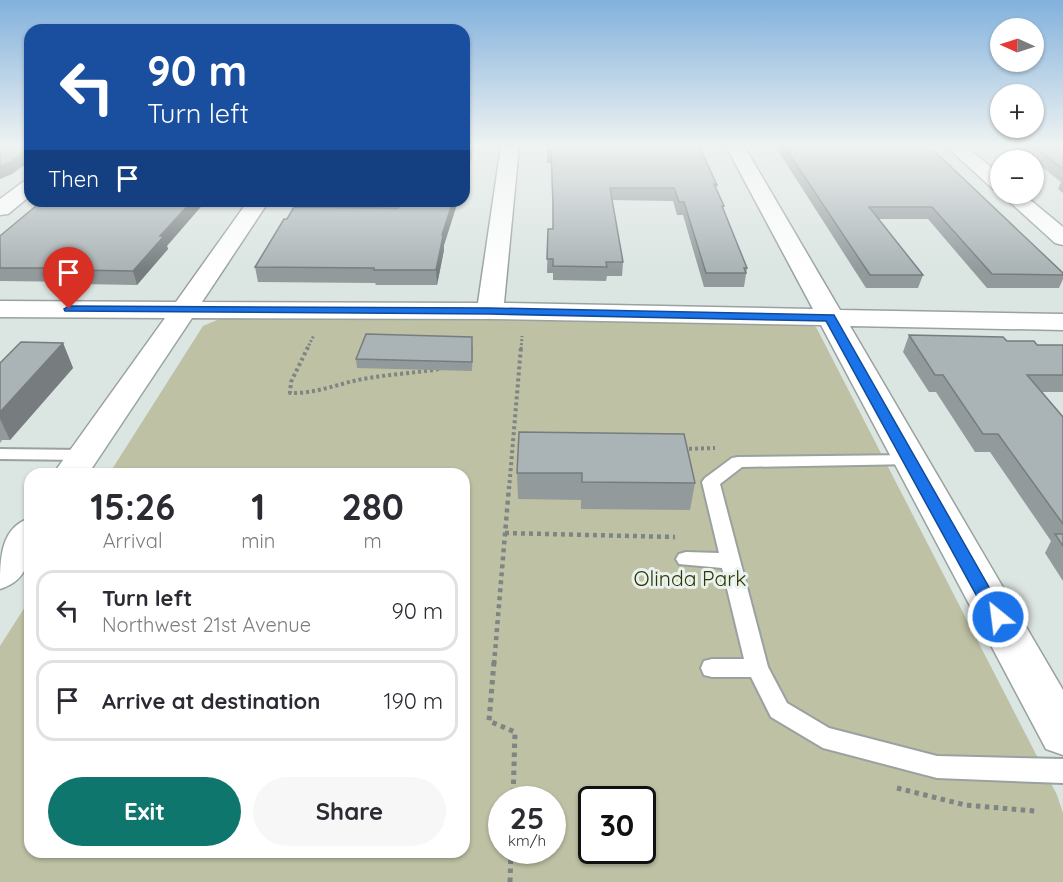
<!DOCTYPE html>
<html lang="en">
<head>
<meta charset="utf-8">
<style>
  body { margin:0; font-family:Quicksand,sans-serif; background:#f7f7f7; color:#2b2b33; height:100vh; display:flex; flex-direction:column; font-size:22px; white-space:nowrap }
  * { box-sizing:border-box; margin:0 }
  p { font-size:20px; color:#7c7c81 }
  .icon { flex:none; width:33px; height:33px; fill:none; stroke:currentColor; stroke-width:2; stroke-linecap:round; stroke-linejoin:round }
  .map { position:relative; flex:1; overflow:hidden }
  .side { position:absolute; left:24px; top:468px; width:446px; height:390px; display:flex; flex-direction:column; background:#fff; border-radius:18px; box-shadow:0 2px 4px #0004 }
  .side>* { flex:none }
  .hud { position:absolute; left:24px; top:24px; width:446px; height:183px; border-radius:18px; box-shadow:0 2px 4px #0004; background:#1a4fa0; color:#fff; overflow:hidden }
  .needle { width:39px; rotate:273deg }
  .fabs { position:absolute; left:990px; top:18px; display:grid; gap:12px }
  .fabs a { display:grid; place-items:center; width:54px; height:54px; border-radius:50%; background:#fff; box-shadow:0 2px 4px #0004; font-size:30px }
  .speed { position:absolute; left:488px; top:786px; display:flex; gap:12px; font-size:30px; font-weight:700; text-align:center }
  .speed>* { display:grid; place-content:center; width:78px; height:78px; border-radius:50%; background:#fff; box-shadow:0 2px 4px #0004; line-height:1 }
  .speed small { font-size:15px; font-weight:400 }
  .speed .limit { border:3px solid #111; border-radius:9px; background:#fff; color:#111 }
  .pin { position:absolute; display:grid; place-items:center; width:51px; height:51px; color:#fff; margin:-62px -26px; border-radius:50% 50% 50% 0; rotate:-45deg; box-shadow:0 0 6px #0007 }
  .pin .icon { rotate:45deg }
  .me { position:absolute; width:66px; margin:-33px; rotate:331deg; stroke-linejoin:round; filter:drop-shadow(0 0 4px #0008) }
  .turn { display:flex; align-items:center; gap:21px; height:126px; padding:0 24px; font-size:27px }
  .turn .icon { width:78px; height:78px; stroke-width:2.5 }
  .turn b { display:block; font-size:42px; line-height:51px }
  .then { display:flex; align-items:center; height:57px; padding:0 24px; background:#0003; gap:12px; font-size:22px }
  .eta { display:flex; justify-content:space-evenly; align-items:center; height:102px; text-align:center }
  .eta b { font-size:36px; font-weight:800; line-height:42px }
  .cta { display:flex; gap:12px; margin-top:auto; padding:12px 24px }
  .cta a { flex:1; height:69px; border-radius:36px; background:#0f766e; color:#fff; font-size:24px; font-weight:800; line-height:69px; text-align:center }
  .cta a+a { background:#f7f7f7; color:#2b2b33 }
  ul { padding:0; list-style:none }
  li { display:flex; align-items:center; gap:18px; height:81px; margin:0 12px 9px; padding:0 12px; border:3px solid #e1e1e2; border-radius:18px }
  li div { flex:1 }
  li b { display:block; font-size:22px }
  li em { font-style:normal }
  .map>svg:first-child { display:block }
  .green { fill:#bec1a4; fill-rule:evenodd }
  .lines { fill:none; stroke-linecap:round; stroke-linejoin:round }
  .lane-casing { stroke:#99a29f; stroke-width:4 }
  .street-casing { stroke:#99a29f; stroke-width:3 }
  .path-far3 { stroke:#7e8583; stroke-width:3; stroke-dasharray:2 2; stroke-linecap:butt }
  .path-far2 { stroke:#7e8583; stroke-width:4; stroke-dasharray:3 3; stroke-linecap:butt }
  .path-far1 { stroke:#7e8583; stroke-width:4.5; stroke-dasharray:4 4; stroke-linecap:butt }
  .path { stroke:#7e8583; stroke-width:5; stroke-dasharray:4.5 4.5; stroke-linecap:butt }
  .lane { fill:#fff; fill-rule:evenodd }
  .street { fill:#fff; fill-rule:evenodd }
  .wall { fill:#929a9c }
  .shaded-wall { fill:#777d7f }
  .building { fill:#aab3b5; stroke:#777d7f; stroke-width:1.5 }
  .route { fill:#1a73e8; stroke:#114b97; stroke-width:1.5 }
  .labels { text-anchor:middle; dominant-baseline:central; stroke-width:6; stroke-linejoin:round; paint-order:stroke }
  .near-park-label { font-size:21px; fill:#343601; stroke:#e8f2ef }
</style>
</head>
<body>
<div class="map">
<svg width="1063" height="882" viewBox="0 0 1063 882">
  <rect width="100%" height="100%" fill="#dbe5e2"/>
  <path class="green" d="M224 317 802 322 816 327 1057 795 1063 813V882H0V646L30 599V852H464V474H109L203 326ZM501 800H552V850H501ZM591 800H642V850H591Z"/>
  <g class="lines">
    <g class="lane-casing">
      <g id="lane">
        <polygon points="0,449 83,450 89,451 91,455 89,459 83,460 0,459"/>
        <polygon points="910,455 916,456 918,460 916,464 742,467 720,484 768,667 787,703 829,728 937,756 1063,759 1063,783 937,778 823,748 771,717 751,677 712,677 704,675 701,668 704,661 712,659 744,659 722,568 679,564 676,559 679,554 686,552 719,553 702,482 705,478 732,458 738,457"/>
      </g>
    </g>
    <g class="street-casing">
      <g id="street">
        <polygon points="501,146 519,146 504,303 813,309 726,146 744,146 840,310 1063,314 1063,330 850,326 1063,690 1063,755 1046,749 821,325 490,319 192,318 88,474 53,474 165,318 0,317 0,301 176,302 248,201 269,201 202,302 478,303"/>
        <polygon points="946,146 966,146 1000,175 1000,191 993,189"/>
        <polygon points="30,180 30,196 8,214 0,215 0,199 23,182"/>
        <polygon points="1001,194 1023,194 1063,227 1063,245 1055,243"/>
        <path d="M30 518C30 548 35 578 0 589 0 559 0 528 30 518Z"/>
      </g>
    </g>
    <g class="path-far3">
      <polyline points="307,349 314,335"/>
      <polyline points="521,349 522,336"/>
    </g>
    <g class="path-far2">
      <path d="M308 347 291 382 290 393C318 394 341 382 369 378 392 374 416 373 439 369V367"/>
      <polyline points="683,449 715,448"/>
      <polyline points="509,489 521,347"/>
    </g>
    <g class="path-far1">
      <polyline points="505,533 675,537"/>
      <polyline points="494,664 509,487"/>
    </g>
    <g class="path">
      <polyline points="494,662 489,721 515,732 513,800"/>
      <polyline points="897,788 965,805 1035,811"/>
      <polyline points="510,882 511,850"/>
    </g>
    <use href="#lane" class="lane"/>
    <use href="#street" class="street"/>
  </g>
  <g class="wall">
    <polygon points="464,146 474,146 466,181 464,181 464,183"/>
    <polygon points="547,146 717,185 716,189 724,206 723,209 747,268 744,287 704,287 683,215 677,215 673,201 612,200 623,262 622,276 607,276 606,281 553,280 553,273 547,273 548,229 553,229 553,217 551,163 547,163"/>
    <polygon points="775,146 929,146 1063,273 1063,279 1059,288 987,288 928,219 879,219 923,275 918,288 866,288"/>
    <polygon points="1015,146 1063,146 1063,193 1058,189 1061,182"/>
    <polygon points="400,201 458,201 444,245 444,250 437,285 376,285 375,283 258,282 255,267 398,208"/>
    <polygon points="0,236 167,246 168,249 137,285 79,284 78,282 0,281"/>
    <polygon points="909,335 1007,341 1037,345 1063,345 1063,392 1042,392 1063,417 1063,581 1045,553 1051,541 990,452 975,452 936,392 929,392 903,352"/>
    <polygon points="63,343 73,368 10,440 2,440 0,443 0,363"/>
    <polygon points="473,346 472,371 357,368 356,359"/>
    <polygon points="519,432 695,483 690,510 581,509 581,500 518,499 517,473"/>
  </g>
  <g class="shaded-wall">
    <polygon points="471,146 474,146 466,181 466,168"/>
    <polygon points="30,148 30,161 12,174 0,179 0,166"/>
    <polygon points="192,201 206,201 167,246 168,249 137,285 133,271 160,236"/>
    <polygon points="453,201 458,201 444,245 444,250 437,285 436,270 442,235"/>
    <polygon points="63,343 73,368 10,440 0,419 0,412"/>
  </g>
  <g class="building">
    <polygon points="0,146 30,146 30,148 8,163 0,166"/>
    <polygon points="464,146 471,146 466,168 464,168"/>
    <polygon points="547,146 699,146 717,185 714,184 724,206 722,206 747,268 744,268 746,273 706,273 684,202 679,202 674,188 610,188 623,262 606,262 607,267 553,266 553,259 547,259 548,229 553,229 553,204 551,151 547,151"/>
    <polygon points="784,146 929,146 1063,273 1063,275 992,274 932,207 869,207 923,275 870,275"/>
    <polygon points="1033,146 1063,146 1063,169"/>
    <polygon points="42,201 192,201 160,236 164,236 133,271 74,270 76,268 0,268 0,236"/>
    <polygon points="400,201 453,201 442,235 443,236 436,270 374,270 374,268 255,267 284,219 287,219 294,207 398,208"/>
    <polygon points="366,334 472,337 472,362 356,359"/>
    <polygon points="909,335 1003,337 1007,341 1034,341 1037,345 1063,345 1063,375 1027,375 1063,417 1063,524 998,434 983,434 943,375 935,375"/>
    <polygon points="21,342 63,343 0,412 0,363"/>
    <polygon points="519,432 684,434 695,483 582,482 582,473 517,473"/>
    <polygon points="1055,534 1063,534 1063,546"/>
  </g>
  <linearGradient id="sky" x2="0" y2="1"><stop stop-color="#82b1dc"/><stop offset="0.54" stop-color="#eff3f2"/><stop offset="1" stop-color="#eff3f2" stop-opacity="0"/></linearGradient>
  <rect width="1063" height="270" fill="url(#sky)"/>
  <polygon class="route" points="69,306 490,308 834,315 1006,617 1004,622 998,624 991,622 826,321 490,314 65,311 64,309"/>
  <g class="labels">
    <g class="near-park-label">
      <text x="690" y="578">Olinda Park</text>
    </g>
  </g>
</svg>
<div class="fabs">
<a><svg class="needle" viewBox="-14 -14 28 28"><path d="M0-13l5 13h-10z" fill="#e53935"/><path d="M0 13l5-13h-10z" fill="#7c7c81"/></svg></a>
<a>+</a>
<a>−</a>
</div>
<div class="speed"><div>25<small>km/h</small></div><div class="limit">30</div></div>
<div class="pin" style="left:69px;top:309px;background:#d93025"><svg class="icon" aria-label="arrive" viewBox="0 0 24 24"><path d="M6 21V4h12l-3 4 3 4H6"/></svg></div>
<svg class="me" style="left:998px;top:617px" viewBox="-20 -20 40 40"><circle r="17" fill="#1a73e8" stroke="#fff" stroke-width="3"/><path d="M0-11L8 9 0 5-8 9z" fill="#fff"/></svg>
<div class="hud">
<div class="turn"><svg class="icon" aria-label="left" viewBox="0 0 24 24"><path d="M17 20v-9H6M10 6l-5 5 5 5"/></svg><div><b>90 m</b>Turn left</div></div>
<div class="then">Then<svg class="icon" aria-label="arrive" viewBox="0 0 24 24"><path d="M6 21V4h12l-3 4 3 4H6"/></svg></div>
</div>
<section class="side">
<div class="eta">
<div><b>15:26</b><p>Arrival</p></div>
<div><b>1</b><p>min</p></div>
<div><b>280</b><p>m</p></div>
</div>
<ul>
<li><svg class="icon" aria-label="left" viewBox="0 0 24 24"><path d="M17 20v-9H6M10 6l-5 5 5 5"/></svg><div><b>Turn left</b><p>Northwest 21st Avenue</p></div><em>90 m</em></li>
<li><svg class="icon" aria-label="arrive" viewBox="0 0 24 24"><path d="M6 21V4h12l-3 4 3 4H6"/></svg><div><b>Arrive at destination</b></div><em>190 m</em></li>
</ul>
<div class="cta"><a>Exit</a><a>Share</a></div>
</section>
</div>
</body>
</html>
